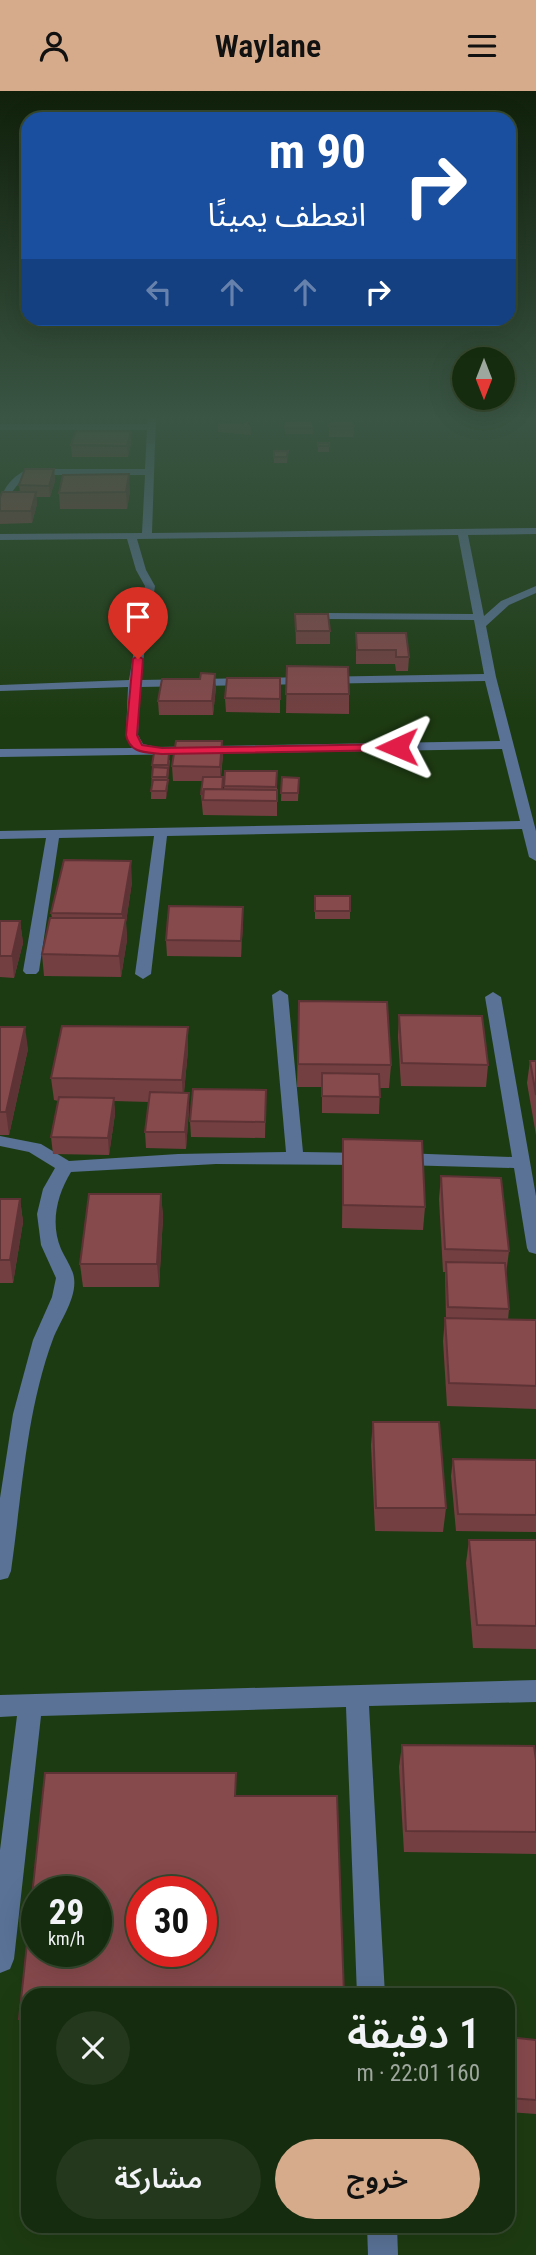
<!DOCTYPE html>
<html lang="ar">
<head>
<meta charset="utf-8">
<style>
  body { margin:0; font-family:"Roboto Condensed","Noto Sans Arabic",sans-serif; background:#23381c; color:#f1f3f6; direction:rtl; height:100vh; display:flex; flex-direction:column; font-size:26px; white-space:nowrap }
  * { box-sizing:border-box; margin:0 }
  p { font-size:23px; color:#9ea79e }
  .icon { flex:none; width:38px; height:38px; fill:none; stroke:currentColor; stroke-width:2; stroke-linecap:round; stroke-linejoin:round }
  .map { position:relative; flex:1; overflow:hidden; direction:ltr }
  .details { position:absolute; left:21px; top:1897px; width:494px; height:245px; display:flex; flex-direction:column; background:#162c0e; border-radius:21px; box-shadow:0 7px 28px #0002,0 0 0 2px #35482e; direction:rtl }
  .details>* { flex:none }
  .guide { position:absolute; left:21px; top:21px; width:495px; height:214px; border-radius:21px; box-shadow:0 7px 28px #0002,0 0 0 2px #35482e; direction:rtl; background:#1a4fa0; color:#fff; overflow:hidden }
  .needle { width:46px; rotate:180deg }
  .controls { position:absolute; left:452px; top:256px; display:grid; gap:14px }
  .controls a { display:grid; place-items:center; width:63px; height:63px; border-radius:50%; background:#162c0e; box-shadow:0 7px 28px #0002,0 0 0 2px #35482e; font-size:35px }
  .speed { position:absolute; left:21px; top:1785px; display:flex; gap:14px; font-size:35px; font-weight:700; text-align:center }
  .speed>* { display:grid; place-content:center; width:91px; height:91px; border-radius:50%; background:#162c0e; box-shadow:0 7px 28px #0002,0 0 0 2px #35482e; line-height:1 }
  .speed small { font-size:18px; font-weight:400 }
  .speed .limit { border:10px solid #d22; background:#fff; color:#111 }
  .pin { position:absolute; display:grid; place-items:center; width:60px; height:60px; color:#fff; margin:-72px -30px; border-radius:50% 50% 50% 0; rotate:-45deg; box-shadow:0 0 7px #0007 }
  .pin .icon { rotate:45deg }
  .me { position:absolute; width:77px; margin:-38px; rotate:269deg; stroke-linejoin:round; filter:drop-shadow(0 0 5px #0008) }
  .turn { display:flex; align-items:center; gap:24px; height:147px; padding:0 35px; font-size:32px }
  .turn .icon { width:91px; height:91px; stroke-width:2.5 }
  .turn b { display:block; font-size:49px; line-height:60px }
  .lanes { display:flex; align-items:center; height:66px; padding:0 35px; background:#0003; justify-content:center; gap:35px; direction:ltr }
  .lanes .off { opacity:.35 }
  .round { display:grid; place-items:center; flex:none; width:74px; height:74px; border-radius:37px; background:#23381c }
  .headline { display:flex; align-items:center; justify-content:space-between; height:119px; padding:0 35px }
  h1 { font-size:42px; font-weight:600; line-height:52px }
  .cta { display:flex; gap:14px; margin-top:auto; padding:14px 35px }
  .cta a { flex:1; height:80px; border-radius:42px; background:#d6ab8b; color:#111; font-size:28px; font-weight:600; line-height:80px; text-align:center }
  .cta a+a { background:#23381c; color:#f1f3f6 }
  header { display:flex; justify-content:space-between; align-items:center; height:91px; padding:0 35px; background:#d6ab8b; color:#111; font-size:32px; font-weight:600 }
  .map>svg:first-child { display:block }
  .lines { fill:none; stroke-linecap:round; stroke-linejoin:round }
  .minor { fill:#597296; fill-rule:evenodd }
  .wall { fill:#733f41; fill-rule:evenodd }
  .shaded-wall { fill:#5e3335 }
  .building { fill:#86494c; stroke:#5e3335; stroke-width:2; fill-rule:evenodd }
  .route { fill:#e11d48; stroke:#92132f; stroke-width:2 }
</style>
</head>
<body>
<header><svg class="icon" aria-label="menu" viewBox="0 0 24 24"><path d="M4 6h16M4 12h16M4 18h16"/></svg>Waylane<svg class="icon" aria-label="person" viewBox="0 0 24 24"><circle cx="12" cy="8" r="4"/><path d="M4 21q1-7 8-7t8 7"/></svg></header>
<div class="map">
<svg width="536" height="2164" viewBox="0 0 536 2164">
  <rect width="100%" height="100%" fill="#1d3b12"/>
  <g class="lines">
    <g class="minor">
      <path d="M148 325H156L152 442 536 437V443L468 444 484 525 501 510 536 495V502L509 514 486 535 496 586 536 740V770L529 766 522 738 167 745 151 883 143 888 135 883 154 745 59 747 39 880 36 883H26L23 880 46 747 0 748V740L520 730 502 658 0 666V658L132 657 126 644 128 596 0 600V594L129 589 145 495 136 479 127 448 0 449V443L142 442 145 384H30L23 387 0 416C0 399 14 383 29 378H145L147 339H0V333H147ZM458 444 473 523 326 522 321 525 326 528 474 529 484 583 140 589 155 495 146 479 137 448ZM485 590 500 650 157 656 143 653 138 644 140 596Z"/>
      <polygon points="371,325 536,325 536,328 375,327"/>
      <path d="M280 899 288 904 303 1061 366 1062 375 1068 366 1074 216 1073 71 1081C57 1104 50 1132 61 1158 65 1167 73 1178 74 1187 77 1207 60 1230 53 1248 26 1321 22 1403 11 1480L8 1487 0 1489V1407L13 1323 33 1249 52 1206 56 1187 41 1154 37 1123 43 1098 55 1077 29 1061 0 1055V1045L41 1053 69 1070 178 1063 286 1061 272 904Z"/>
      <polygon points="493,901 501,906 536,1105 536,1163 529,1161 527,1157 514,1077 401,1074 392,1068 401,1062 512,1066 485,906"/>
      <polygon points="536,1589 536,1611 369,1615 385,1904 357,1904 346,1616 41,1625 14,1868 10,1878 0,1882 0,1759 17,1625 0,1626 0,1604"/>
      <polygon points="367,2135 397,2135 398,2164 368,2164"/>
    </g>
  </g>
  <g class="wall">
    <polygon points="218,325 250,325 251,344 218,341"/>
    <polygon points="328,325 354,335 353,346 329,346"/>
    <polygon points="284,330 313,337 313,343 285,343"/>
    <polygon points="131,352 128,366 72,366 71,354"/>
    <rect x="318" y="352" width="11" height="9"/>
    <polygon points="274,360 288,360 287,372 274,372"/>
    <polygon points="54,378 55,390 50,406 36,406 37,413 32,432 0,433 0,407 20,401 19,394"/>
    <polygon points="130,400 127,418 60,418 59,402"/>
    <polygon points="295,523 330,540 330,553 296,553"/>
    <polygon points="356,542 406,542 409,566 408,580 396,580 395,573 356,573"/>
    <polygon points="287,575 349,603 349,623 286,622"/>
    <polygon points="280,587 280,622 226,621 225,607"/>
    <polygon points="200,588 216,596 213,624 159,624 158,610"/>
    <polygon points="222,650 223,664 221,686 223,694 222,699 224,699 225,680 277,680 277,725 203,724 201,703 203,690 173,690 172,675"/>
    <polygon points="170,669 166,708 151,708 152,674"/>
    <polygon points="282,686 299,687 298,710 281,710"/>
    <polygon points="132,791 126,831 127,849 121,886 44,885 42,863 52,827 51,822"/>
    <polygon points="315,805 350,820 350,828 315,828"/>
    <polygon points="0,830 20,830 23,852 14,887 0,886"/>
    <polygon points="243,831 241,866 167,865 166,849"/>
    <polygon points="299,910 391,974 389,997 380,997 379,1023 322,1022 322,996 297,996"/>
    <polygon points="399,924 488,974 486,996 401,995 398,946"/>
    <polygon points="0,936 28,958 9,1044 0,1044"/>
    <polygon points="188,936 188,959 184,1002 189,1018 186,1058 146,1057 145,1041 149,1011 114,1010 115,1023 109,1064 53,1063 51,1046 58,1010 54,1009 51,987"/>
    <polygon points="530,970 536,970 536,1044 527,992"/>
    <polygon points="266,999 265,1047 191,1046 190,1030"/>
    <polygon points="343,1048 425,1116 423,1139 342,1137"/>
    <polygon points="441,1085 509,1160 506,1183 509,1218 508,1229 536,1229 536,1318 447,1315 443,1250 445,1227 446,1227 445,1181 443,1181 439,1108"/>
    <polygon points="161,1103 163,1126 159,1196 83,1196 80,1173"/>
    <polygon points="0,1108 20,1108 23,1131 13,1192 0,1192"/>
    <polygon points="373,1331 446,1417 443,1441 375,1440 371,1354"/>
    <polygon points="453,1368 536,1369 536,1441 456,1440 451,1385"/>
    <polygon points="469,1449 536,1449 536,1558 473,1557 466,1472"/>
    <polygon points="402,1654 536,1669 536,1763 404,1761 399,1676"/>
    <path d="M45 1682H236V1705H337L344 1904H28V1952H24L19 1928ZM37 1801H96V1860H37ZM142 1801H201V1860H142Z"/>
    <polygon points="508,1931 508,1946 536,1949 536,2023 508,2021"/>
  </g>
  <g class="shaded-wall">
    <polygon points="131,340 131,352 128,366 127,355"/>
    <polygon points="54,378 55,390 50,406 49,395"/>
    <polygon points="129,383 130,400 127,418 126,401"/>
    <polygon points="36,401 37,413 32,432 31,420"/>
    <polygon points="215,583 216,596 213,624 212,610"/>
    <polygon points="222,650 223,664 220,690 220,676"/>
    <polygon points="169,662 168,697 166,708 167,686"/>
    <polygon points="131,770 132,791 126,831 127,849 121,886 119,865 123,841 122,823"/>
    <polygon points="243,816 243,831 241,866 241,850"/>
    <polygon points="20,830 23,852 14,887 12,865"/>
    <polygon points="25,936 28,958 9,1044 6,1021"/>
    <polygon points="188,936 188,959 183,1011 182,989"/>
    <polygon points="189,1002 189,1018 186,1058 185,1041"/>
    <polygon points="114,1007 115,1023 109,1064 108,1047"/>
    <polygon points="161,1103 163,1126 159,1196 157,1173"/>
    <polygon points="20,1108 23,1131 13,1192 10,1169"/>
  </g>
  <g class="building">
    <polygon points="218,325 250,325 251,333 218,330"/>
    <polygon points="328,325 353,325 354,335 329,335"/>
    <polygon points="312,329 313,337 285,337 284,330"/>
    <polygon points="76,340 131,340 127,355 71,354"/>
    <rect x="318" y="352" width="11" height="3"/>
    <polygon points="274,360 288,360 287,366 274,366"/>
    <polygon points="25,378 54,378 49,395 19,394"/>
    <polygon points="129,383 126,401 59,402 63,384"/>
    <polygon points="2,401 36,401 31,420 0,420 0,407"/>
    <polygon points="295,523 328,523 330,540 296,540"/>
    <polygon points="356,542 406,542 409,566 396,566 396,559 357,559"/>
    <polygon points="287,575 348,576 349,603 286,603"/>
    <polygon points="201,582 215,583 212,610 158,610 162,588 200,588"/>
    <polygon points="227,587 280,587 280,608 225,607"/>
    <polygon points="176,650 222,650 220,676 172,675"/>
    <polygon points="154,662 169,662 168,674 152,674"/>
    <polygon points="153,676 168,677 167,686 152,686"/>
    <polygon points="225,680 277,680 276,696 224,695"/>
    <polygon points="203,686 223,686 222,699 204,698 203,703 201,703"/>
    <polygon points="282,686 299,687 298,702 281,702"/>
    <polygon points="153,689 168,689 166,700 151,700"/>
    <polygon points="204,698 277,699 277,710 203,709"/>
    <polygon points="64,769 131,770 122,823 51,822"/>
    <rect x="315" y="805" width="35" height="15"/>
    <polygon points="169,815 243,816 241,850 166,849"/>
    <polygon points="50,827 126,827 119,865 42,863"/>
    <polygon points="0,830 20,830 12,865 0,865"/>
    <polygon points="299,910 387,911 391,974 298,973"/>
    <polygon points="399,924 482,925 488,974 402,972"/>
    <polygon points="62,935 188,936 182,989 51,987"/>
    <polygon points="0,936 25,936 6,1021 0,1021"/>
    <polygon points="530,970 536,970 536,1004"/>
    <polygon points="322,982 379,983 380,1006 322,1005"/>
    <polygon points="193,998 266,999 265,1031 190,1030"/>
    <polygon points="150,1001 189,1002 185,1041 145,1041"/>
    <polygon points="59,1006 114,1007 108,1047 51,1046"/>
    <polygon points="343,1048 422,1050 425,1116 343,1114"/>
    <polygon points="441,1085 501,1087 509,1160 445,1158"/>
    <polygon points="89,1103 161,1103 157,1173 80,1173"/>
    <polygon points="0,1108 20,1108 10,1169 0,1169"/>
    <polygon points="446,1171 505,1172 509,1218 448,1216"/>
    <polygon points="445,1227 536,1229 536,1295 449,1292"/>
    <polygon points="373,1331 439,1331 446,1417 376,1417"/>
    <polygon points="453,1368 536,1369 536,1424 458,1423"/>
    <polygon points="469,1449 536,1449 536,1535 477,1534"/>
    <polygon points="402,1654 534,1655 536,1669 536,1741 406,1740"/>
    <path d="M45 1682H236L235 1705H337L344 1904H28V1928H19ZM37 1801H96V1860H37ZM142 1801H201V1860H142Z"/>
    <polygon points="508,1931 508,1946 536,1949 536,2009 508,2007"/>
  </g>
  <linearGradient id="sky" x2="0" y2="1"><stop stop-color="#10200a"/><stop offset="0.52" stop-color="#3a5544"/><stop offset="1" stop-color="#3a5544" stop-opacity="0"/></linearGradient>
  <rect width="536" height="628" fill="url(#sky)"/>
  <path class="route" d="M138 565 143 568 137 644 142 654 162 657 397 653 403 656 397 659 162 663C146 661 130 663 126 644L133 568Z"/>
</svg>
<div class="controls">
<a><svg class="needle" viewBox="-14 -14 28 28"><path d="M0-13l5 13h-10z" fill="#e53935"/><path d="M0 13l5-13h-10z" fill="#9ea79e"/></svg></a>
</div>
<div class="speed"><div>29<small>km/h</small></div><div class="limit">30</div></div>
<div class="pin" style="left:138px;top:568px;background:#d93025"><svg class="icon" aria-label="arrive" viewBox="0 0 24 24"><path d="M6 21V4h12l-3 4 3 4H6"/></svg></div>
<svg class="me" style="left:397px;top:656px" viewBox="-20 -20 40 40"><path d="M0-17L14 15 0 8-14 15z" fill="#e11d48" stroke="#fff" stroke-width="4"/></svg>
<div class="guide">
<div class="turn"><svg class="icon" aria-label="right" viewBox="0 0 24 24"><path d="M7 20v-9h11M14 6l5 5-5 5"/></svg><div><b>90 m</b>انعطف يمينًا</div></div>
<div class="lanes"><svg class="icon off" aria-label="left" viewBox="0 0 24 24"><path d="M17 20v-9H6M10 6l-5 5 5 5"/></svg><svg class="icon off" aria-label="ahead" viewBox="0 0 24 24"><path d="M12 20V5M6 11l6-6 6 6"/></svg><svg class="icon off" aria-label="ahead" viewBox="0 0 24 24"><path d="M12 20V5M6 11l6-6 6 6"/></svg><svg class="icon" aria-label="right" viewBox="0 0 24 24"><path d="M7 20v-9h11M14 6l5 5-5 5"/></svg></div>
</div>
<section class="details">
<div class="headline"><div><h1>1 دقيقة</h1><p>160 m · 22:01</p></div><a class="round"><svg class="icon" aria-label="close" viewBox="0 0 24 24"><path d="M6 6l12 12M18 6L6 18"/></svg></a></div>
<div class="cta"><a>خروج</a><a>مشاركة</a></div>
</section>
</div>
</body>
</html>
